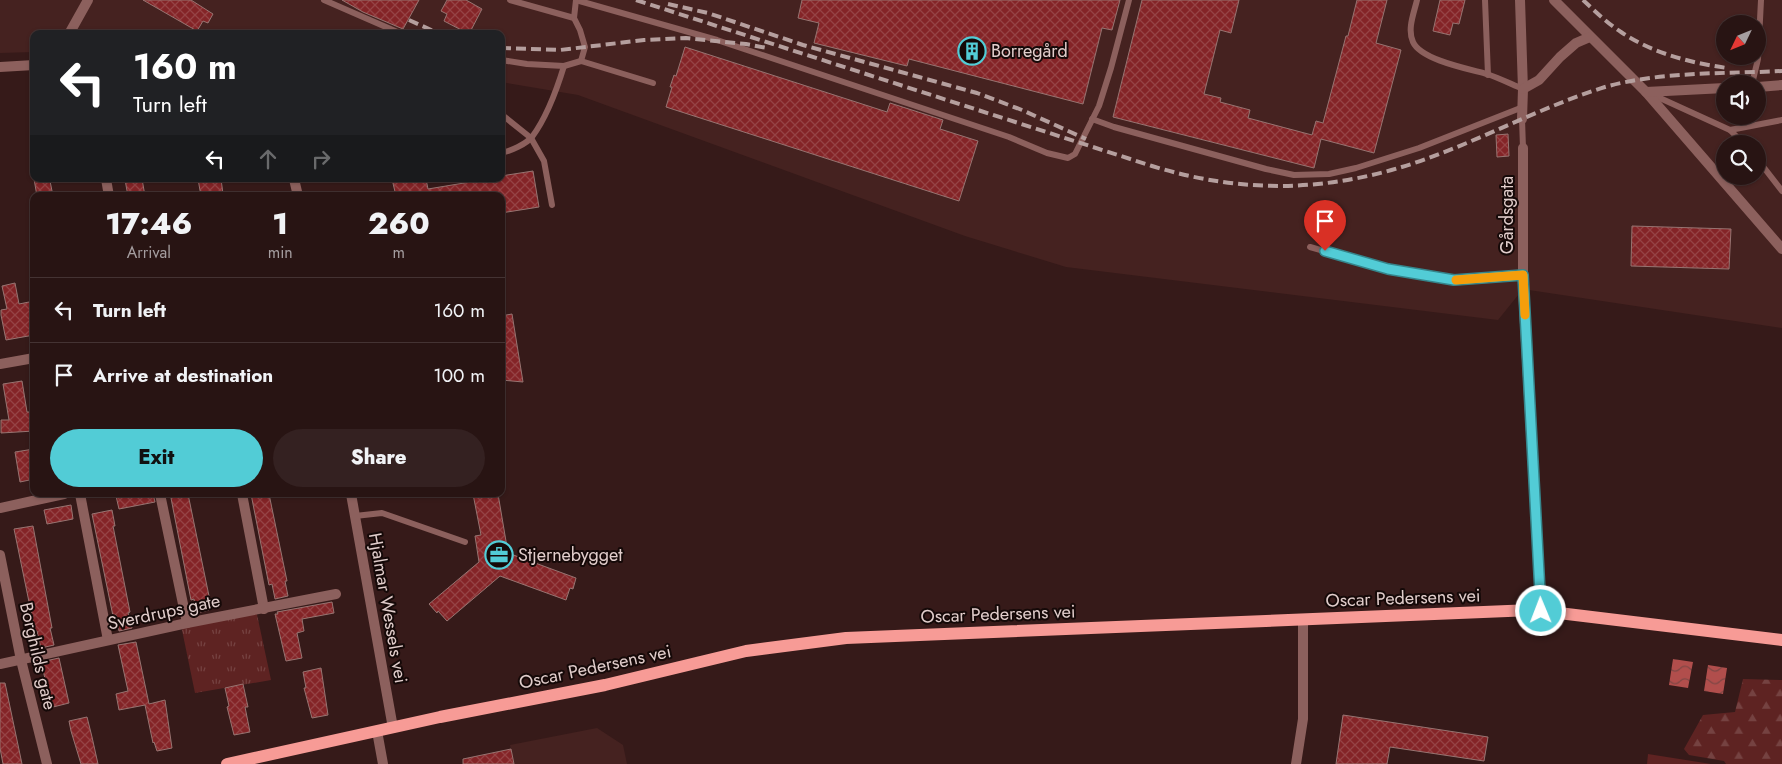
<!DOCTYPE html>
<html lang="en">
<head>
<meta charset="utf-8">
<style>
  body { margin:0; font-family:Jost,sans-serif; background:#342121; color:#f1f3f6; height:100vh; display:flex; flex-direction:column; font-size:19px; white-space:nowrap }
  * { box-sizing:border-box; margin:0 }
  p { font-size:16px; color:#a59ea0 }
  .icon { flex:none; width:28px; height:28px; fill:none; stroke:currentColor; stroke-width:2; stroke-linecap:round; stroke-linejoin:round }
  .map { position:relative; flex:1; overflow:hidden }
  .drawer { position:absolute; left:30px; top:192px; width:475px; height:305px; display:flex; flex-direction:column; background:#281413; border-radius:10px; box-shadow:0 1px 4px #0004,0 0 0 1px #433 }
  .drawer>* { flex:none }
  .top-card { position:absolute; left:30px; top:30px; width:475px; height:152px; border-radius:10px; box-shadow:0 1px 4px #0004,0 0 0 1px #433; background:#202124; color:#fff; overflow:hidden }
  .needle { width:32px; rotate:227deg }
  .fabs { position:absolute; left:1716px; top:15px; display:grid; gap:10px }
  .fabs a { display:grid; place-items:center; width:50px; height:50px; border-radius:50%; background:#281413; box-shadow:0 1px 4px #0004,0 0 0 1px #433; font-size:25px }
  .pin { position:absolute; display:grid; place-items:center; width:42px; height:42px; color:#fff; margin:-51px -21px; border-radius:50% 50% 50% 0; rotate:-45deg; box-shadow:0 0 5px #0007 }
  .pin .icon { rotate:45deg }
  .me { position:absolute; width:55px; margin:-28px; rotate:359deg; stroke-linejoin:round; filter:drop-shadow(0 0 4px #0008) }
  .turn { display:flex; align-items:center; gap:18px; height:105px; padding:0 20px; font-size:22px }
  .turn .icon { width:65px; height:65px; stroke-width:2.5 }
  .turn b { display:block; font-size:35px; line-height:42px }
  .lanes { display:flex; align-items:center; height:48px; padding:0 20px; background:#0003; justify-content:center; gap:25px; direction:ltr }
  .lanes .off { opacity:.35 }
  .eta { display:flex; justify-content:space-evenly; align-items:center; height:85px; text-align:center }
  .eta b { font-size:30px; font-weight:800; line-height:35px }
  .button { display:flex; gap:10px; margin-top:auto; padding:10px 20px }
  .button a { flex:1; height:58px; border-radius:30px; background:#52ccd6; color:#111; font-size:20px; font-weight:800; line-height:58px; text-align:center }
  .button a+a { background:#342121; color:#f1f3f6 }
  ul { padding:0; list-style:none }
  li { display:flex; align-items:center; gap:15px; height:65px; padding:0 20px; border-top:1px solid #433 }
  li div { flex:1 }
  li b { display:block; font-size:19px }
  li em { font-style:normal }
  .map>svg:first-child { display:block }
  .built { fill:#452220; fill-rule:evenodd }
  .grass { fill:url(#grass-tufts) }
  .forest { fill:url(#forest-firs) }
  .pitch { fill:#5e2322 }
  .water { fill:url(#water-waves) }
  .building { fill:url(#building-cross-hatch); stroke:#977471 }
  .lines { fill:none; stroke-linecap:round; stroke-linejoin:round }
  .lane { stroke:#8c605d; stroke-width:6 }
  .street { stroke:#8c605d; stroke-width:10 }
  .primary { stroke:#f79b96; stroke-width:12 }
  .rail { stroke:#b59f9e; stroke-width:4; stroke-dasharray:10 5; stroke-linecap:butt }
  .route-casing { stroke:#35858b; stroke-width:12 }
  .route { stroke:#52ccd6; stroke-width:9 }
  .slow { stroke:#f59e0b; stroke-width:9 }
  .labels { text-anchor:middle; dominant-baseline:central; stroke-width:4; stroke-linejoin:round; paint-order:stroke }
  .poi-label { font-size:18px; fill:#e1cdcb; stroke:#150908; text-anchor:start }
  .street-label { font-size:18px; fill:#e1cdcb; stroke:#150908 }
</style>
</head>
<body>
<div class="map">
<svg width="1782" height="764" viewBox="0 0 1782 764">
  <defs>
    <pattern id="grass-tufts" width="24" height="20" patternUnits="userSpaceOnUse" patternTransform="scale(1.25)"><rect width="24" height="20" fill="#5e2322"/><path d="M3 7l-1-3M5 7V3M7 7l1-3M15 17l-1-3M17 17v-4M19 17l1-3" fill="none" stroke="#754241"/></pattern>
    <pattern id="forest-firs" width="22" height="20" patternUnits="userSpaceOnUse" patternTransform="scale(1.25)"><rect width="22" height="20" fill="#5e2322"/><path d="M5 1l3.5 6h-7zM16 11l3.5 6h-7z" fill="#754241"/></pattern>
    <pattern id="water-waves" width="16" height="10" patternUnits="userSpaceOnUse" patternTransform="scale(1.25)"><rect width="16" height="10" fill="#b14e4c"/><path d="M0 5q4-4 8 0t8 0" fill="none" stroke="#804745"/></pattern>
    <pattern id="building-cross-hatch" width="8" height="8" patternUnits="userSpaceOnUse" patternTransform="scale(1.25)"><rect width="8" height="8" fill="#842427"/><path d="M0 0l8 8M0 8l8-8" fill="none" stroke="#954345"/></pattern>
  </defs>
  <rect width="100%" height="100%" fill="#361a19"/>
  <g class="built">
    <path d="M0 0H1782V328L1523 289 1498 320 1066 267 965 236 578 95 501 82V34H34V52L0 53ZM1725 24H1758V56H1725ZM1725 84H1758V116H1725ZM1725 144H1758V176H1725Z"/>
    <polygon points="597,728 623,745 627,764 514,764 510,745"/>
  </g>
  <polygon class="grass" points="256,610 271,680 195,693 182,630 187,623"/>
  <polygon class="forest" points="1743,679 1782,680 1782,764 1726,764 1724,761 1689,755 1684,749 1703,715 1735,712"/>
  <polygon class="pitch" points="1648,754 1711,764 1647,764"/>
  <g class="water">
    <polygon points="1673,659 1693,662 1688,688 1669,685"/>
    <polygon points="1708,665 1727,668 1723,694 1704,691"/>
  </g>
  <g class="building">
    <polygon points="143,0 191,0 213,14 208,23 203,21 197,31"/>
    <polygon points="342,0 419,0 403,29 363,12"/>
    <polygon points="447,0 466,0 482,9 469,34 444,21 447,14 441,11"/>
    <polygon points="802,0 1120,0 1112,30 1102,28 1083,104 909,59 907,66 814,43 819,23 798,18"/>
    <polygon points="1142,0 1239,0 1231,33 1220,30 1204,94 1221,98 1220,102 1250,110 1248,118 1312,135 1316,121 1323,123 1346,36 1348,36 1357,0 1387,0 1376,43 1401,50 1374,153 1321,139 1314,168 1113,117"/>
    <polygon points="1440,0 1465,0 1459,24 1453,23 1450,35 1433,31"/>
    <polygon points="685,47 887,112 890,103 943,120 940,129 978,141 959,201 666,107 672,87 670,87 674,75 676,76"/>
    <polygon points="1508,134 1509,156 1497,157 1496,135"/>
    <polygon points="533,171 539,207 501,213 501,196 396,196 392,179 426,179 428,189 488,179 501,179 501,176"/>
    <polygon points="34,179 46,179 46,182 50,181 53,196 37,196"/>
    <polygon points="132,179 142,179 145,196 128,196 125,180"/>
    <polygon points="198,179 221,179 223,194 201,196"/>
    <polygon points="1632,226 1731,229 1729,269 1631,266"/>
    <polygon points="15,283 19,304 34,301 34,335 6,340 1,315 1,310 7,309 2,286"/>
    <polygon points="512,314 523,382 501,380 501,316"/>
    <polygon points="22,381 27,412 32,412 34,431 1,433 1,420 9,420 3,384"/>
    <polygon points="34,449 34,479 20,482 15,452"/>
    <polygon points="127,494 153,494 155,502 119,509 116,496"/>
    <polygon points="188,494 209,596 207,597 209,610 196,613 194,599 191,600 171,498"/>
    <polygon points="251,494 269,494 287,581 285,581 288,596 275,599 272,584 269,585"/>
    <polygon points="473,494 498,494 508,553 576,578 573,589 570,588 566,600 500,576 447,621 438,611 437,613 429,604 479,562 475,536 481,535"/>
    <polygon points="71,505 73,519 47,524 44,510"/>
    <polygon points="112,510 115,526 113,526 130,612 128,613 132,628 119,631 116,615 113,616 92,514"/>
    <polygon points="33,526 52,628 50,628 54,645 41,648 37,631 35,631 14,529"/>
    <polygon points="332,602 334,613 302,619 304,631 297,633 302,658 286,661 275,614 278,614 277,612"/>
    <polygon points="136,642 149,704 165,700 172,748 157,751 154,742 153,743 145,705 119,710 116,694 128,691 118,645"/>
    <polygon points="59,658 69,703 53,707 51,698 50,699 41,662"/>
    <polygon points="321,668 328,715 312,718 304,688 306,688 303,672"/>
    <polygon points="0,683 5,683 22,764 3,764 0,748"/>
    <polygon points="243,684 248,707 245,707 250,732 234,735 227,707 229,706 225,688"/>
    <polygon points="1343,715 1488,737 1484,761 1390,747 1387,764 1336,764"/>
    <polygon points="87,717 92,737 98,764 81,764 71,731 69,721"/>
    <polygon points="511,749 514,764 463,764 463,759"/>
  </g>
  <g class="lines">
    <g class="lane">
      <polyline points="324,0 402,34"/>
      <polyline points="510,0 574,18"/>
      <polyline points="576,0 717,40 1009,137 1047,153 1068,158 1075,154 1099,106 1111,68 1129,0"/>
      <polyline points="576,0 574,18 580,30 585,47 581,61"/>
      <path d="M1417 0C1414 13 1407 29 1413 42 1421 60 1469 69 1487 74 1499 78 1511 84 1523 89"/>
      <polyline points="1485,0 1488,75"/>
      <polyline points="501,60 527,64 564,66 581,61 653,83"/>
      <polyline points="1752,84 1758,59 1761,0"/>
      <polyline points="1651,94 1730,130 1744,144"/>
      <polyline points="501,114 531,138 544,161 552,205"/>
      <polyline points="1092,119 1114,127 1266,169 1294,175 1329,174 1356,168 1419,148 1523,107"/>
      <polyline points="1522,119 1523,148"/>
      <polyline points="1730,130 1782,120"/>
      <path d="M501 153C511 151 526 144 532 137 547 117 557 89 564 66"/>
      <polyline points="1758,160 1782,191"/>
      <polyline points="1310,247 1387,269 1454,280 1523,275"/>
      <polyline points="355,516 382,513 465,542"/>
    </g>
    <g class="street">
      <polyline points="1520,0 1523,89 1522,119"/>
      <polyline points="1554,0 1646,92 1782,249"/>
      <polyline points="69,34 88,0"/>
      <polyline points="0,67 34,65"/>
      <polyline points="1758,87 1782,85"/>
      <polyline points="1523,89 1539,80 1560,57 1576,43 1590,37"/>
      <polyline points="1646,92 1725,88"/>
      <polyline points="1523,148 1523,289 1541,611"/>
      <polyline points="106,179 109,196"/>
      <polyline points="294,179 298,196"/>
      <polyline points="0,364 34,358"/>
      <polyline points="80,494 108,640"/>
      <polyline points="160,494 187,623"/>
      <polyline points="242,494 264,609"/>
      <polyline points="351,494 393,728"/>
      <polyline points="0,508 64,494"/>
      <polyline points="0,555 21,660 47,764"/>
      <polyline points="0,664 187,623 336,594"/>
      <polyline points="377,731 383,764"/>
      <polyline points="1296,764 1303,719 1303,619"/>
    </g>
    <polyline class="primary" points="227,764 440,717 605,685 746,651 846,638 1534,610 1782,640"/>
    <g class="rail">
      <path d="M636 0 1152 166C1246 195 1334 192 1426 159 1487 137 1544 106 1605 87 1662 71 1724 74 1782 71"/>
      <path d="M1583 0C1595 11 1607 23 1621 32 1652 53 1691 63 1727 68"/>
      <polyline points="668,4 708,13 803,45 977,93 1022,110 1086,139"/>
      <polyline points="409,20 440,34"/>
      <polyline points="501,48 560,50 644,40 686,38 746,44 767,48"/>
    </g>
  </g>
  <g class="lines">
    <g class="route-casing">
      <polyline id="route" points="1325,251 1388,269 1454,280 1523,275 1541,611"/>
    </g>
    <use href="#route" class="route"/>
    <polyline class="slow" points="1456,280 1523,275 1525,315"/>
  </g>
  <defs>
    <g id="building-ring" transform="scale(1.4375)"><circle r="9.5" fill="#150908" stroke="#52ccd6" stroke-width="1.5"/><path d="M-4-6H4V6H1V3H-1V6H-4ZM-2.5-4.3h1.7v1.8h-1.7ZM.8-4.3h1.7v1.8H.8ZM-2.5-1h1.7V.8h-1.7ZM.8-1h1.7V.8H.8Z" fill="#52ccd6"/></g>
    <g id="office-ring" transform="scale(1.4375)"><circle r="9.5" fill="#150908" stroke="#52ccd6" stroke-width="1.5"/><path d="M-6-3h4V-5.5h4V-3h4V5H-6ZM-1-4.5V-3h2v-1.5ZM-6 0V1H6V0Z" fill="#52ccd6"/></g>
  </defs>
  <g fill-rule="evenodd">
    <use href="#building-ring" x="972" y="51"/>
    <use href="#office-ring" x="499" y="555"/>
  </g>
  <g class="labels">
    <g class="poi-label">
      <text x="991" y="51">Borregård</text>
      <text x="518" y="555">Stjernebygget</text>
    </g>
    <g class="street-label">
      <text transform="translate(1507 215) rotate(-90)">Gårdsgata</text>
      <text transform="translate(1403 598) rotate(-2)">Oscar Pedersens vei</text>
      <text transform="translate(388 608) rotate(80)">Hjalmar Wessels vei</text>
      <text transform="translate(164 612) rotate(-12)">Sverdrups gate</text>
      <text transform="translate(998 614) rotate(-2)">Oscar Pedersens vei</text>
      <text transform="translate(38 656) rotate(77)">Borghilds gate</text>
      <text transform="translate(595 667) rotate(-12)">Oscar Pedersens vei</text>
    </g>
  </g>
</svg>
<div class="fabs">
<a><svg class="needle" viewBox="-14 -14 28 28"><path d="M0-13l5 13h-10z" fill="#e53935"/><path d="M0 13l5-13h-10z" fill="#a59ea0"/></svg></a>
<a><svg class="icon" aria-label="sound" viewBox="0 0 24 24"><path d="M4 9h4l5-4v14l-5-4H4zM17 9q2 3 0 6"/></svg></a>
<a><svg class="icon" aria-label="search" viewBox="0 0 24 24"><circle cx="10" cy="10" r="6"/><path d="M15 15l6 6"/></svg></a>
</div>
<div class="pin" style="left:1325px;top:251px;background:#d93025"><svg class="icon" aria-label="arrive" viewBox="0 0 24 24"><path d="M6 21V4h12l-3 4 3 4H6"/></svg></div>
<svg class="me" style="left:1541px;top:611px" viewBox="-20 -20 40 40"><circle r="17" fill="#52ccd6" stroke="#fff" stroke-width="3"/><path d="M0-11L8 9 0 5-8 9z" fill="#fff"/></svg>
<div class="top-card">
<div class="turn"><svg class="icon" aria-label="left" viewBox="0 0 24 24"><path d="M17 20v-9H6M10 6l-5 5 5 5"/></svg><div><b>160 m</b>Turn left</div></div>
<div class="lanes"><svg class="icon" aria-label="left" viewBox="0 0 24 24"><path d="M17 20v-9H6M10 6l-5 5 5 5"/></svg><svg class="icon off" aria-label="ahead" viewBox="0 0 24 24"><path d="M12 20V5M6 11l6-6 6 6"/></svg><svg class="icon off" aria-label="right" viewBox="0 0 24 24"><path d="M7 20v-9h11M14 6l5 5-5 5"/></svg></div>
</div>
<section class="drawer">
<div class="eta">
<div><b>17:46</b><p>Arrival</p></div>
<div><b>1</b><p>min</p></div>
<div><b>260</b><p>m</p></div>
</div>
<ul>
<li><svg class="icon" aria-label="left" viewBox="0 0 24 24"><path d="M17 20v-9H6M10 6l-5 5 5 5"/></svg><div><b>Turn left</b></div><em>160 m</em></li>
<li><svg class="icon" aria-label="arrive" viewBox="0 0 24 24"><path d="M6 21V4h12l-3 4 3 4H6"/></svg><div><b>Arrive at destination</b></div><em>100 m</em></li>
</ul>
<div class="button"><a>Exit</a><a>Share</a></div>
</section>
</div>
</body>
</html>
